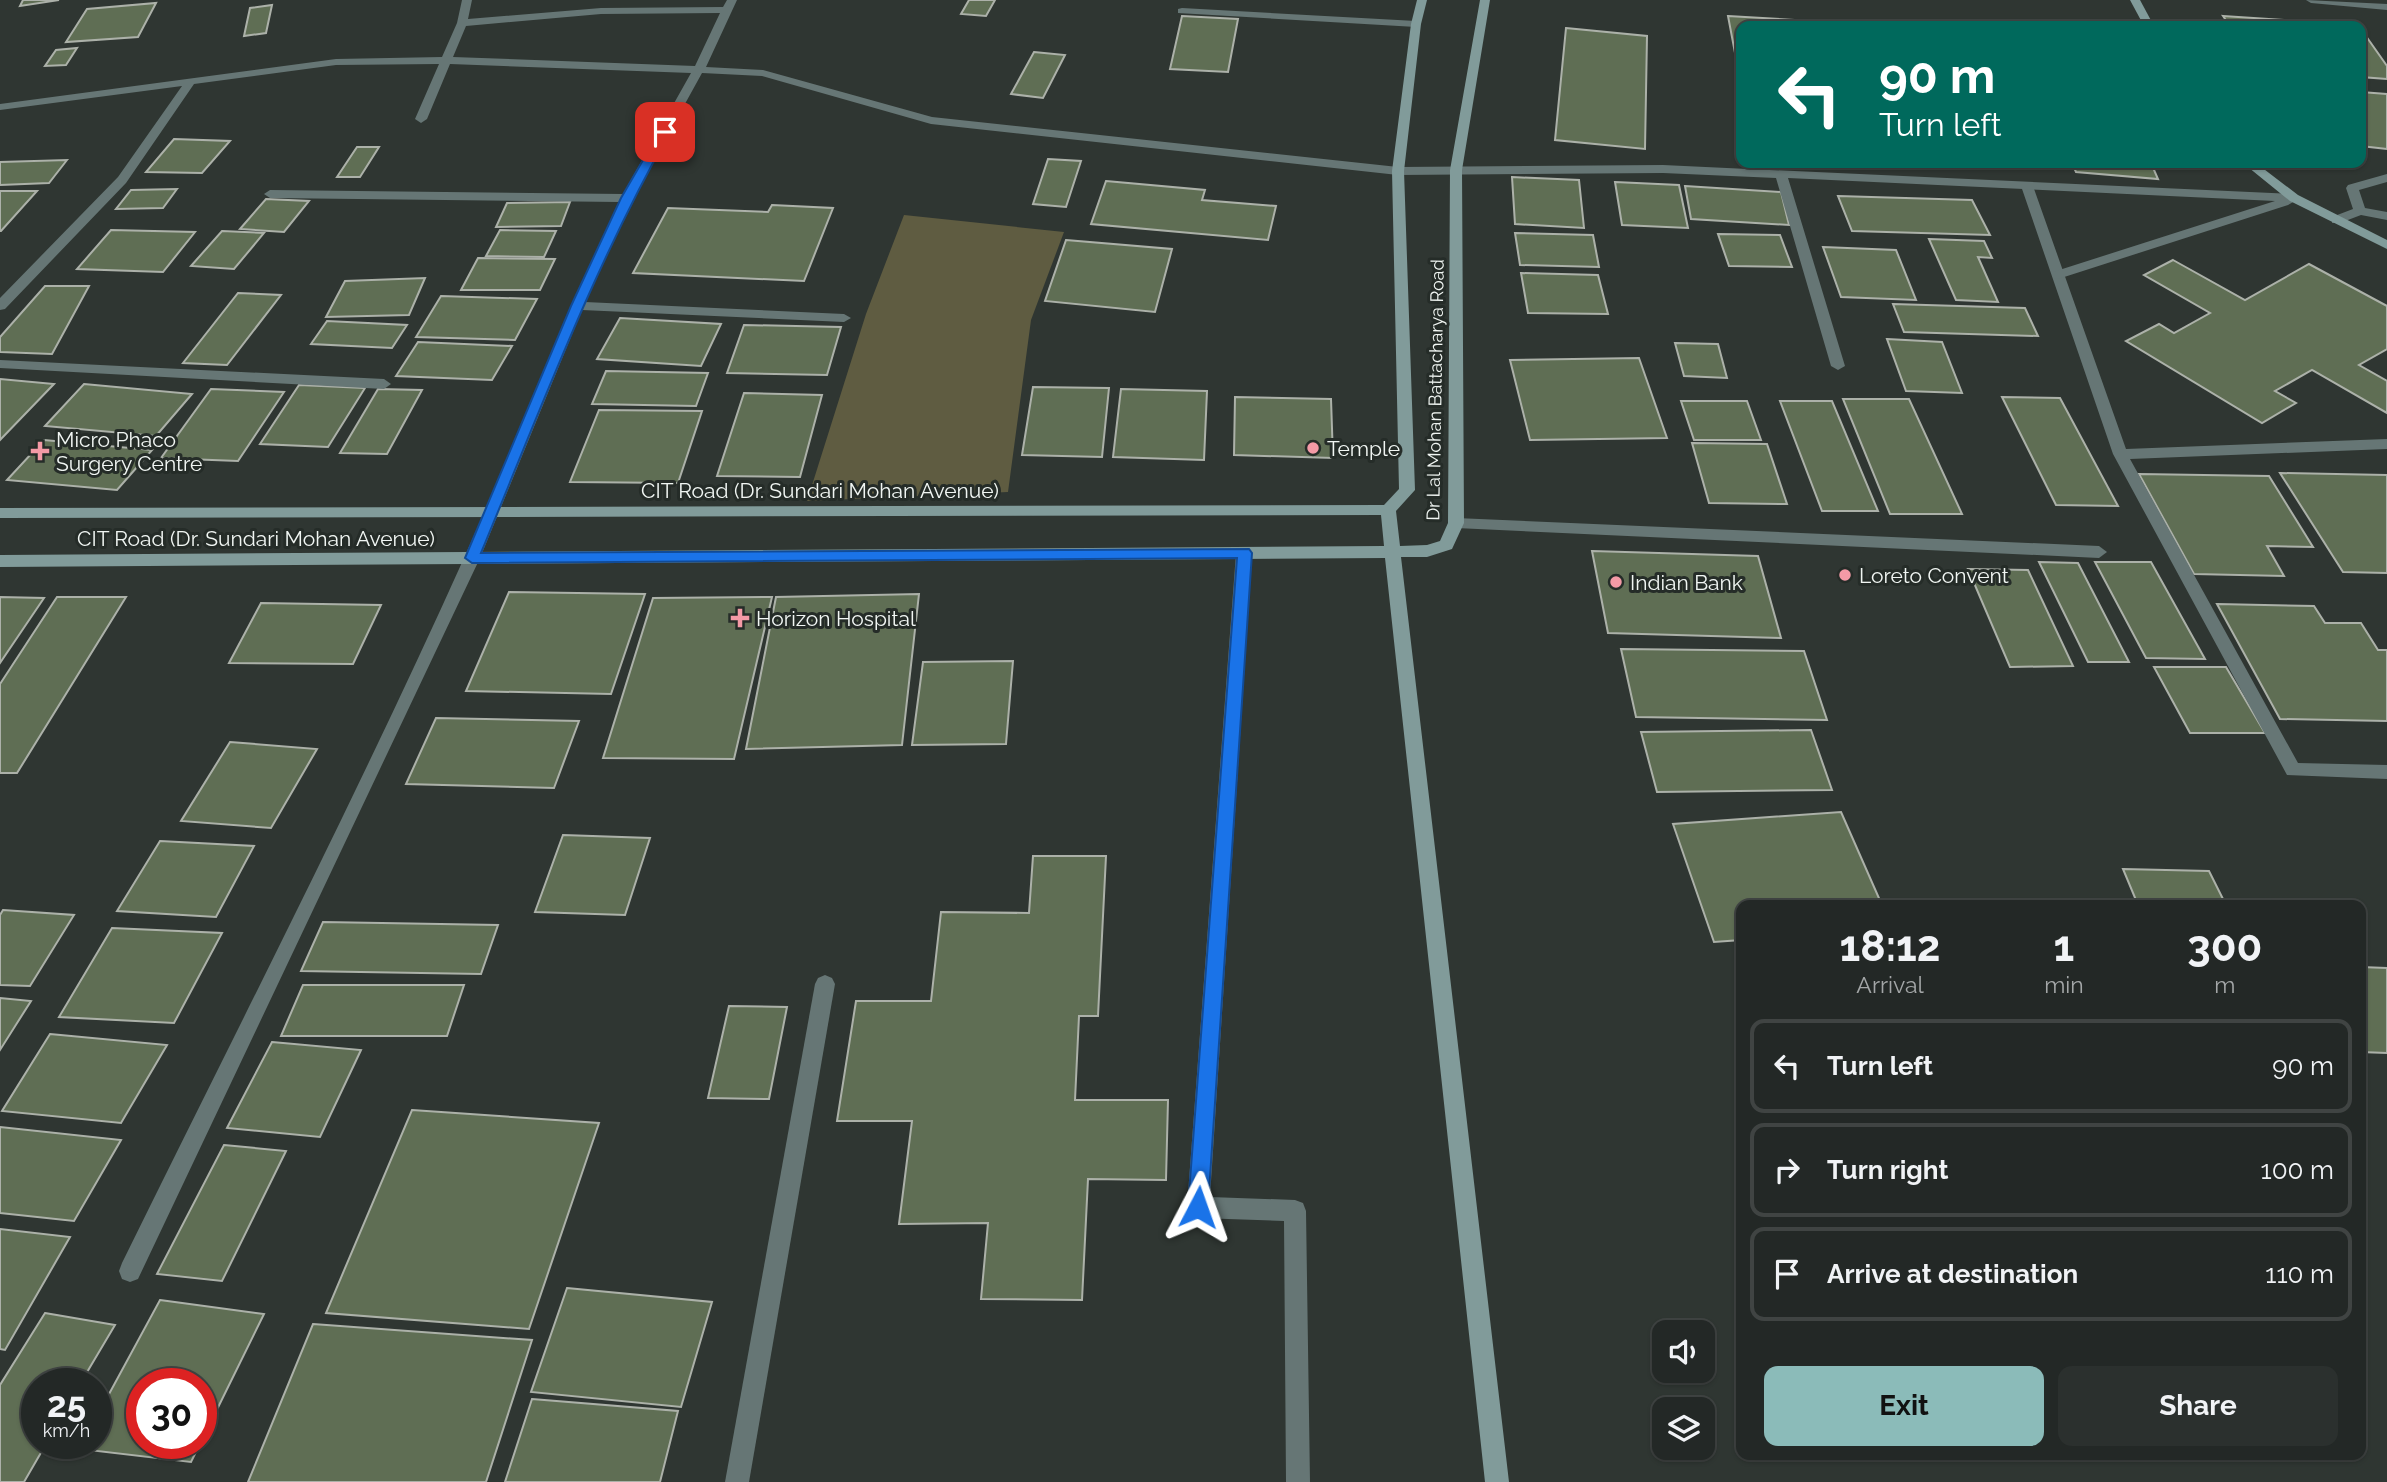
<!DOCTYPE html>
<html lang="en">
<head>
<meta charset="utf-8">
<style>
  body { margin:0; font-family:Raleway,sans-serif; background:#2b302e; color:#f1f3f6; height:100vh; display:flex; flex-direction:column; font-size:26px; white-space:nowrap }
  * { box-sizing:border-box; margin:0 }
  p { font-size:23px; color:#a3a6a7 }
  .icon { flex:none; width:38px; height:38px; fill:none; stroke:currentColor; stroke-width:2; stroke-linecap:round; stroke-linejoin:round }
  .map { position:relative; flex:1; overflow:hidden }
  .details { position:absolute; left:1736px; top:900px; width:630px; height:560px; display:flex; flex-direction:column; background:#232826; border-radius:14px; box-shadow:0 2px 5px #0004,0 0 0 2px #404443 }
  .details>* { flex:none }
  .top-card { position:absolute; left:1736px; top:21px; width:630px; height:147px; border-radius:14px; box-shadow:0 2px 5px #0004,0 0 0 2px #404443; background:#00695c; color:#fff; overflow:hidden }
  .buttons { position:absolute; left:1652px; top:1320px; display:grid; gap:14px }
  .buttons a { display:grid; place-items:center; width:63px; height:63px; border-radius:14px; background:#232826; box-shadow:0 2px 5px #0004,0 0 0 2px #404443; font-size:35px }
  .speed { position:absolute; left:21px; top:1368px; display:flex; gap:14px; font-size:35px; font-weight:700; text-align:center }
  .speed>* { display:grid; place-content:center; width:91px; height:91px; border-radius:50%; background:#232826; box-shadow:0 2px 5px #0004,0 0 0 2px #404443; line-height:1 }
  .speed small { font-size:18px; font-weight:400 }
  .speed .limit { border:10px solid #d22; background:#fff; color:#111 }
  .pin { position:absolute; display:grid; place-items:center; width:60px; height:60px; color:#fff; margin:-30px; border-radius:14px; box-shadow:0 4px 10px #0006 }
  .me { position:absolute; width:77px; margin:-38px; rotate:4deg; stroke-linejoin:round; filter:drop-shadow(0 0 5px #0008) }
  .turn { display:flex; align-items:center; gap:24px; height:147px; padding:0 28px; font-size:32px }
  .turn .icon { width:91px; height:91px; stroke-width:2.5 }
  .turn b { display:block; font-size:49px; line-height:60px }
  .eta { display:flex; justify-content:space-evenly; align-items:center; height:119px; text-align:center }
  .eta b { font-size:42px; font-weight:700; line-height:49px }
  .cta { display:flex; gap:14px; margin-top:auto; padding:14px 28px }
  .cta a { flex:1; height:80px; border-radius:14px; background:#8bbbb9; color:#111; font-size:28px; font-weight:700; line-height:80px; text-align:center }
  .cta a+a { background:#2b302e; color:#f1f3f6 }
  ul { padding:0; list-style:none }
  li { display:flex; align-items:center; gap:21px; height:94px; margin:0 14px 10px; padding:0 14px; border:4px solid #404443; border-radius:14px }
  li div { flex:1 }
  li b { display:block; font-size:26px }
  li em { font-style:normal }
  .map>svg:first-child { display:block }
  .green { fill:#5f5c41 }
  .building { fill:#5f6e54; stroke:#acb1a9; stroke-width:2 }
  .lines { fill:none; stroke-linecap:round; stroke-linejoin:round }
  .lane { fill:#667675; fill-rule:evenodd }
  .street { fill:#667675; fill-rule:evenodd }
  .secondary { fill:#819b9a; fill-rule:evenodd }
  .route { fill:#1a73e8; stroke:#114b97; stroke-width:2 }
  .poi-dot { fill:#f49aa6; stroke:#252c28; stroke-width:2.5 }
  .labels { text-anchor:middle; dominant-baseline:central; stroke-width:6; stroke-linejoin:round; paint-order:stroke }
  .far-street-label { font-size:18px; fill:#f1f6f3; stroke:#252c28 }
  .poi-label { font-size:21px; fill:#f1f6f3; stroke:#252c28; text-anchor:start }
  .street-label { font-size:21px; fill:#f1f6f3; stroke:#252c28 }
</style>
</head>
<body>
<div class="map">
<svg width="2387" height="1482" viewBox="0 0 2387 1482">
  <rect width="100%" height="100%" fill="#2f3632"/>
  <polygon class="green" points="904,215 1064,232 1031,320 1008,492 807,501 866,314"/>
  <g class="building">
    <polygon points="23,0 59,0 20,6"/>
    <polygon points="969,0 995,0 986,16 961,14"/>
    <polygon points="156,3 138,37 66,42 87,9"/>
    <polygon points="272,5 266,33 244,36 250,8"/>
    <polygon points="1182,16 1238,19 1228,72 1170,69"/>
    <polygon points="1728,16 1895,26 1741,26 1741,54 1735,53"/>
    <polygon points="2223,16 2358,25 2359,26 2230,26"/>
    <polygon points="1566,28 1647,36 1645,149 1555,140"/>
    <polygon points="2361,29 2387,66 2387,79 2361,77"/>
    <polygon points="77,48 66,65 45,66 56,50"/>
    <polygon points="1034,52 1065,55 1043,98 1011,94"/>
    <polygon points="2361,92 2387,94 2387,149 2361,146"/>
    <polygon points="174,139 230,141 202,173 146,172"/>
    <polygon points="357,147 379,147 360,177 337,177"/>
    <polygon points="1048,159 1081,161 1066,207 1033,204"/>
    <polygon points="67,160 49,183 0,185 0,162"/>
    <polygon points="2072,163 2151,163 2158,179 2076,172"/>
    <polygon points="1512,177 1579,180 1584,228 1515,224"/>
    <polygon points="1106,181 1205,190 1202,200 1276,206 1268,240 1091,224"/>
    <polygon points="1615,182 1679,185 1688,228 1622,225"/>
    <polygon points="1685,186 1781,192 1789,225 1691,219"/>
    <polygon points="177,189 163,208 116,209 131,190"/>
    <polygon points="0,191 37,191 1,231 0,231"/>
    <polygon points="1838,196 1972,200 1990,235 1852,231"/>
    <polygon points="266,199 309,201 284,232 240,229"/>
    <polygon points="570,202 561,226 496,227 507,203"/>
    <polygon points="772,205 833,208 804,281 633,273 668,208 768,212"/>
    <polygon points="111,230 195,232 163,272 77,269"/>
    <polygon points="500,230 556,231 544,257 486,256"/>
    <polygon points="222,231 264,233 234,269 191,266"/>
    <polygon points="1515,233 1593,235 1599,267 1520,265"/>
    <polygon points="1718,234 1780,235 1792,267 1729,266"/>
    <polygon points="1929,239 1984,241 1992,258 1978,257 1998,302 1956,300"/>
    <polygon points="1066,240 1172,249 1155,312 1045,301"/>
    <polygon points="1823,247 1896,250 1916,300 1841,297"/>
    <polygon points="478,258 555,259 540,290 461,290"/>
    <polygon points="2173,260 2245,300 2309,264 2387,306 2387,349 2359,365 2387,381 2387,413 2312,370 2275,391 2296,403 2262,423 2126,341 2159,324 2174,333 2210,313 2144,275"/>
    <polygon points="1521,273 1598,275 1608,314 1528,313"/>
    <polygon points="425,278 409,315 326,317 345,281"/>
    <polygon points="45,286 89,286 52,354 0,352 0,337"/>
    <polygon points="238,293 281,295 227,365 183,363"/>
    <polygon points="441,296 537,299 515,340 416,337"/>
    <polygon points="1893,304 2025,308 2038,336 1904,332"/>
    <polygon points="620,318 721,324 701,366 597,359"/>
    <polygon points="327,321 407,325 392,348 311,344"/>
    <polygon points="744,325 841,327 827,375 727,373"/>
    <polygon points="1887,339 1942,342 1962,393 1906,391"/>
    <polygon points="418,342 512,346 492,380 396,376"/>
    <polygon points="1675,343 1718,344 1727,378 1684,376"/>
    <polygon points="1639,358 1667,438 1530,440 1510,360"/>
    <polygon points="606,371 708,373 696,406 592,404"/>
    <polygon points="0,379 54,384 0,440"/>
    <polygon points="84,384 192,394 156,436 45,426"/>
    <polygon points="299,385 365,388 328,447 260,444"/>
    <polygon points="1033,387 1109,388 1102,457 1022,455"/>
    <polygon points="211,389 284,392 238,461 161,458"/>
    <polygon points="378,389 422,390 387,454 340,453"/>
    <polygon points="1121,389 1207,391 1204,460 1113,457"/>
    <polygon points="744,393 822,395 800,477 717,476"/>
    <polygon points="1235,397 1331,399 1333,458 1234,455"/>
    <polygon points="2002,397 2060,398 2118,506 2056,505"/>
    <polygon points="1843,399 1909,399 1962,514 1890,514"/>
    <polygon points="1681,401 1747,401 1761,440 1694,440"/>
    <polygon points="1780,401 1832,401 1878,511 1822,511"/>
    <polygon points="599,410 702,411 678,483 570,482"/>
    <polygon points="44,440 152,450 117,490 7,480"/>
    <polygon points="1692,443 1767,444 1787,504 1709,503"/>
    <polygon points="2280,473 2387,475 2387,573 2343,572"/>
    <polygon points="2139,474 2269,476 2313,547 2267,546 2284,576 2194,574"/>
    <polygon points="1592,551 1758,556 1781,638 1608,633"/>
    <polygon points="2039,562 2078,563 2129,662 2088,662"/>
    <polygon points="2095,562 2151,562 2205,659 2146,658"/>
    <polygon points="1968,569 2028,570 2073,666 2010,667"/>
    <polygon points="509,592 645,594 611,694 466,691"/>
    <polygon points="919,594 902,745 746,749 776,597"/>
    <polygon points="0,597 44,598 0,663"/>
    <polygon points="57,597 126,597 17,773 0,773 0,684"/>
    <polygon points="772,597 734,759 603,758 653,598"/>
    <polygon points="261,603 381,605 353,664 229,663"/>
    <polygon points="2217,604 2314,606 2325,623 2361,623 2378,650 2387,650 2387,721 2280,719"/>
    <polygon points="1621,649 1804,651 1827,720 1636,717"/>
    <polygon points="1013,661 1006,744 912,745 923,662"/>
    <polygon points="2154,667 2226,667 2265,733 2190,733"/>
    <polygon points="436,718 579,721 554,788 406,784"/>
    <polygon points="1811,730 1832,790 1657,792 1641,732"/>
    <polygon points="230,742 317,749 271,828 181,821"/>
    <polygon points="1841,812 1882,905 1741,905 1741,940 1714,942 1673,824"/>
    <polygon points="563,835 650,838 625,915 535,912"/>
    <polygon points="160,841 254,846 216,917 117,911"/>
    <polygon points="1033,856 1106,856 1098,1016 1079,1016 1075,1100 1168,1100 1166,1180 1088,1179 1082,1300 981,1299 988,1223 899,1224 912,1121 837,1121 856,1001 931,1001 941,912 1029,913"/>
    <polygon points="2123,869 2209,871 2226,905 2138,905"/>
    <polygon points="3,910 74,915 30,986 0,985 0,915"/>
    <polygon points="323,922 498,925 481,974 301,971"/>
    <polygon points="112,928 222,933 174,1023 59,1017"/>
    <polygon points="2361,967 2387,968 2387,1053 2361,1052"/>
    <polygon points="303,985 464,985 447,1036 281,1036"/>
    <polygon points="0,998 31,1001 0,1050"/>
    <polygon points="729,1006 787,1007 769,1099 708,1098"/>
    <polygon points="50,1034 167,1045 121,1123 2,1111"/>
    <polygon points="272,1042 361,1050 320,1137 227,1128"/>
    <polygon points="412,1110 599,1123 529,1329 326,1313"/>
    <polygon points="0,1127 121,1140 74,1221 0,1213"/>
    <polygon points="224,1145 286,1151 222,1281 157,1274"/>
    <polygon points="0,1229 70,1237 5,1350 0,1349"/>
    <polygon points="567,1288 712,1302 681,1407 531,1392"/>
    <polygon points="160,1300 264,1314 201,1442 201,1384 142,1384 142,1444 200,1444 191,1462 80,1449 82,1444 96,1444 96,1418"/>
    <polygon points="45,1313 115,1325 80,1384 37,1384 37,1444 46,1444 24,1482 0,1482 0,1385"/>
    <polygon points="313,1324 532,1340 486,1482 248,1482"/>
    <polygon points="532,1399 678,1411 660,1482 505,1482"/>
  </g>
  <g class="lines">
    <polygon class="lane" points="2027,182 2033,186 2126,449 2387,439 2387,449 2130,459 2298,763 2387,765 2387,779 2287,775 2113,454 2021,186"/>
    <g class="street">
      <path d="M462 0H472L468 19 601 8 723 7 727 0H737L706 67 763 70 932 117 1398 167 1663 165 2294 194 2300 198 2288 205 2058 279 2053 278V272L2275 201 1788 178 1845 366 1838 370 1831 366 1776 178 1663 173 1398 175 931 124 762 76 702 73 633 198 585 302 844 314 851 318 844 322 582 310 480 558 138 1279 130 1282 122 1279 119 1271 122 1263C237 1029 357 796 464 558 517 440 564 319 619 202L270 198 264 194 270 190 623 194 691 73 450 64 427 119 421 123 415 119 439 64 336 65 194 84 126 183 5 309 0 310V298L118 177 182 86 0 110V104L336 59 442 57 457 23ZM720 13 695 66 453 57 466 26 601 14Z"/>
      <polygon points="2306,0 2387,4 2387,10 2311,3"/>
      <polygon points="1182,8 1416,21 1421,24 1416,27 1178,13 1178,9"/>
      <polygon points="2387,174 2387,182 2359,190 2365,208 2387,212 2387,220 2361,215 2340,223 2332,223 2332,217 2353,209 2346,188 2348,185"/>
      <polygon points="0,360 384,379 391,384 384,389 0,368"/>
      <polygon points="1456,518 2099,546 2107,552 2099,558 1456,528 1448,523"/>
      <polygon points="1244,547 1252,553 1210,1197 1295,1200 1303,1203 1306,1211 1310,1482 1286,1482 1284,1221 1198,1218 1190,1215 1187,1207 1236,553"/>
      <polygon points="825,975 832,978 835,984 749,1482 725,1482 815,984 818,978"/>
    </g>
    <g class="secondary">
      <polygon points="1417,0 1427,0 1421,24 1404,171 1415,490 1396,511 1400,546 1427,545 1440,541 1448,523 1450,170 1480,0 1490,0 1462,170 1464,523 1452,549 1427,557 1401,557 1509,1482 1485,1482 1385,558 0,567 0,555 1384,546 1381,515 0,518 0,508 1384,505 1399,489 1392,171 1411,24"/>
      <polygon points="2130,0 2140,0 2154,26 2144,26"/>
      <polygon points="2243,163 2256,163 2298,195 2387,240 2387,249 2290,201"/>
    </g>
  </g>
  <path class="route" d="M661 129 670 132C594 266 540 411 481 553L1249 549 1252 553 1208 1207 1205 1214 1198 1217 1191 1214 1188 1207 1237 558 472 563 465 558 571 306 621 198Z"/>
  <g class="poi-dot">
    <circle cx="1313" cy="448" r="7"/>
    <path d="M36.5 440.5h7v7h7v7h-7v7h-7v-7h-7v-7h7z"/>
    <circle cx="1845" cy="575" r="7"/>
    <circle cx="1616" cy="582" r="7"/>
    <path d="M736.5 607.5h7v7h7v7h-7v7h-7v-7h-7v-7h7z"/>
  </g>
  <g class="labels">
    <g class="far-street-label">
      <text transform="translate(1435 390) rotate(-89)">Dr Lal Mohan Battacharya Road</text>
    </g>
    <g class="poi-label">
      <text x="56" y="439">Micro Phaco<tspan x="56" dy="24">Surgery Centre</tspan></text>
      <text x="1327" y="448">Temple</text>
      <text x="1859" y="575">Loreto Convent</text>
      <text x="1630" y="582">Indian Bank</text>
      <text x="756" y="618">Horizon Hospital</text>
    </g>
    <g class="street-label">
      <text x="820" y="490">CIT Road (Dr. Sundari Mohan Avenue)</text>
      <text x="256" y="538">CIT Road (Dr. Sundari Mohan Avenue)</text>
    </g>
  </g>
</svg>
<div class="buttons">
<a><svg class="icon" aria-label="sound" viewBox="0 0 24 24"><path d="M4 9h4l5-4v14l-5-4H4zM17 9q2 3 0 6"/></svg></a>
<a><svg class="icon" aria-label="layers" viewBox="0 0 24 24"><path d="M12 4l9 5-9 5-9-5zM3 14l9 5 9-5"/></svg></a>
</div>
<div class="speed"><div>25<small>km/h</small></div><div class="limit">30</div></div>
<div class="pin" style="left:665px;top:132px;background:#d93025"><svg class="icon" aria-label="arrive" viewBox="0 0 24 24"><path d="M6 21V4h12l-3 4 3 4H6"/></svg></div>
<svg class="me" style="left:1198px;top:1207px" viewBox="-20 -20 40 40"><path d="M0-17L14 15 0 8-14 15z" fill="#1a73e8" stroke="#fff" stroke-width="4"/></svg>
<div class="top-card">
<div class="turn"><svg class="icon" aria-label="left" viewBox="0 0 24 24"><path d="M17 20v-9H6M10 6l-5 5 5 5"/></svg><div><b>90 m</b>Turn left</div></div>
</div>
<section class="details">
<div class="eta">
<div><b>18:12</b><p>Arrival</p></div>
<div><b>1</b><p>min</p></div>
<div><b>300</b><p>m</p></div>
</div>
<ul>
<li><svg class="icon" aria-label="left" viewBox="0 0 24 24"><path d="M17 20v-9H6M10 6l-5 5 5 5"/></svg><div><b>Turn left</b></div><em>90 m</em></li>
<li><svg class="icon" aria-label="right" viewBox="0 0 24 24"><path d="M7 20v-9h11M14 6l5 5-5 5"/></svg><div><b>Turn right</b></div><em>100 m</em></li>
<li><svg class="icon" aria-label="arrive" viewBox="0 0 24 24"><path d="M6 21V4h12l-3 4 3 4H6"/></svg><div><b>Arrive at destination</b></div><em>110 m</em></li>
</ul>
<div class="cta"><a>Exit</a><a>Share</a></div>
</section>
</div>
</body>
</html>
